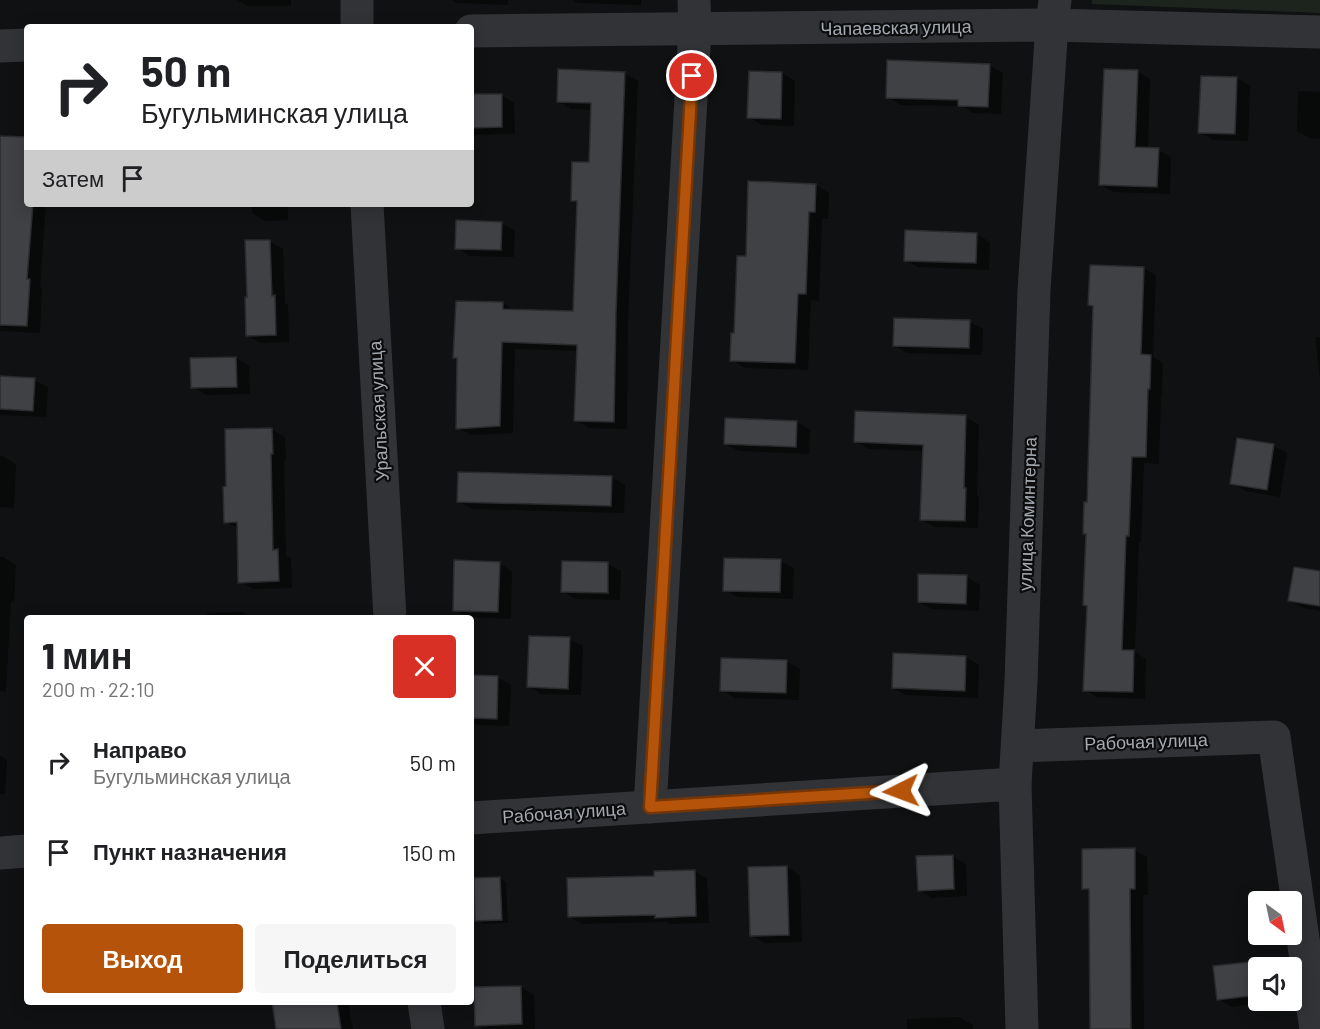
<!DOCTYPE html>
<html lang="ru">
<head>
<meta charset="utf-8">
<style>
  body { margin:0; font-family:Barlow,sans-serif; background:#f6f6f6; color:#202124; height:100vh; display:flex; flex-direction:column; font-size:22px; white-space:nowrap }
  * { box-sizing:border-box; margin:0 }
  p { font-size:20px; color:#757577 }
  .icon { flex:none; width:33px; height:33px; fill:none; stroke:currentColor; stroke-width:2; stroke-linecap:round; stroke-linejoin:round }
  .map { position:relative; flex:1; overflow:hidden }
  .sheet { position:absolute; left:24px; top:615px; width:450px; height:390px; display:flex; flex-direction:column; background:#fff; border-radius:6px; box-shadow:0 3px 15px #0003 }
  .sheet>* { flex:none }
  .banner { position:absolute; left:24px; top:24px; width:450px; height:183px; border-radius:6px; box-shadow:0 3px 15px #0003; background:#fff; color:#202124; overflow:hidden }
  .needle { width:39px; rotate:147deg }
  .buttons { position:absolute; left:1248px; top:891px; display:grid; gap:12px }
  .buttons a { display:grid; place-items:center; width:54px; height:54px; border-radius:6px; background:#fff; box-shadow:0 3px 15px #0003; font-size:30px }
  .pin { position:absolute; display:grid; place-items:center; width:51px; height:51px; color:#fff; margin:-26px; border:3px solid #fff; border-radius:50%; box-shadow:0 2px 6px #0007 }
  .me { position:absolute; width:66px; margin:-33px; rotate:267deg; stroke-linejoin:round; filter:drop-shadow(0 0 4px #0008) }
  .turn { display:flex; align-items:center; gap:21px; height:126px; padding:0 18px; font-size:27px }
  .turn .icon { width:78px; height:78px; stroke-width:2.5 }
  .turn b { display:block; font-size:42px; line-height:51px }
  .then { display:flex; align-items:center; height:57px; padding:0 18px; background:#0003; gap:12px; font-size:22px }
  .round { display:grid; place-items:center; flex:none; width:63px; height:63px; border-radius:6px; background:#f6f6f6 }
  .summary { display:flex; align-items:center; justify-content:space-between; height:102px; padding:0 18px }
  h1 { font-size:36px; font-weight:800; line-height:45px }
  .primary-button { display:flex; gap:12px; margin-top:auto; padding:12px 18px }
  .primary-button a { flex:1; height:69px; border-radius:6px; background:#b45309; color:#fff; font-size:24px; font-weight:800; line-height:69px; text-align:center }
  .primary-button a+a { background:#f6f6f6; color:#202124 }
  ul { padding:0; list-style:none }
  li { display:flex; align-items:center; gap:18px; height:90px; padding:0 18px }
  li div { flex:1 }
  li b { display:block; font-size:22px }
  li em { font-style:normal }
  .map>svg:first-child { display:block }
  .green { fill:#1d241d }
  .shadow { fill:#0007 }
  .building { fill:#404145; stroke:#2b2b2e; stroke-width:1.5 }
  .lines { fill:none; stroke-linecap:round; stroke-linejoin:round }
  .minor { stroke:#323336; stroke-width:33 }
  .route-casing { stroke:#753606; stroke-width:15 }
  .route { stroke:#b45309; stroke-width:10 }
  .labels { text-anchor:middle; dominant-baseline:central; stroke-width:4.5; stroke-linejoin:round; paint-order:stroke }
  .street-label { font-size:18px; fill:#a3a9b1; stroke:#0c0c0d }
</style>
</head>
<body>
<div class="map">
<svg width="1320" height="1029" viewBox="0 0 1320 1029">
  <rect width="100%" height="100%" fill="#101112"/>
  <polygon class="green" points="1092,0 1320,0 1320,13 1092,4"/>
  <g class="shadow">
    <polygon points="237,0 291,0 291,6 248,6"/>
    <polygon points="452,0 508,0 508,5 457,3"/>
    <polygon points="573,0 641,0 641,5 578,3"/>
    <polygon points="989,65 1003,73 1001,114 973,113 962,106 901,105 888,97"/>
    <polygon points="1137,71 1150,79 1148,149 1158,150 1171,157 1170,194 1114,192 1101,185"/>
    <polygon points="624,73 638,81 628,321 627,429 589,428 576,420 578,351 515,349 513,433 471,435 458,428 458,359 455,357 503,303 516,311 575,313 578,204 573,200 591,164 592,110 571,109 558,101"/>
    <polygon points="782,73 795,81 794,126 762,125 749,117"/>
    <polygon points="1237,78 1250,86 1248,141 1213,140 1200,132"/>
    <polygon points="1298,91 1320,92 1320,139 1310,138 1297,131"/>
    <polygon points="501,95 514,103 515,134 471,135 471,96"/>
    <polygon points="0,137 27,139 27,204 46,204 40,287 42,288 40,333 0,331"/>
    <polygon points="816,185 829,193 828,219 822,219 819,301 811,300 808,370 745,368 732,360 747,258"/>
    <polygon points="252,204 288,204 288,220 265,221 252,213"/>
    <polygon points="501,223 515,231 514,257 470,256 457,248"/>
    <polygon points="976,234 990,242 989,270 918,267 905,260"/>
    <polygon points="269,241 283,249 285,303 288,305 289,342 260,343 247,335 248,298"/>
    <polygon points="1143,268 1156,275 1153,357 1163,363 1162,395 1161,395 1159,464 1144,463 1141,542 1139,542 1135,652 1146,659 1145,699 1097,697 1085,690 1088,606 1087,535 1084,533 1088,503 1094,307 1090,305"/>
    <polygon points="970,322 983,329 982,355 907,353 894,345"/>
    <polygon points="1315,337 1320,337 1320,379"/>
    <polygon points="236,358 249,366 250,394 206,395 193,387"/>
    <polygon points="0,378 34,380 48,387 46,417 0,415"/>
    <polygon points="966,417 979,425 977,496 979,497 978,528 935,527 921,519 924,451 869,449 855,441"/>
    <polygon points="797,422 810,430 809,454 739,451 725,444"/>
    <polygon points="271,429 285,437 286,460 284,460 286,556 291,559 292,588 253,589 240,582 239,529 226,522"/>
    <polygon points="1274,446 1287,453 1280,497 1245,491 1232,483"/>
    <polygon points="0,456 3,456 16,464 14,508 0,507"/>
    <polygon points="612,477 625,485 624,513 472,509 459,502"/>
    <polygon points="0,557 3,557 16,565 14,602 11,602 6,692 0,691"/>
    <polygon points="781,561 794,568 793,599 738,597 724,590"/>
    <polygon points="499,563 512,571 511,619 468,617 454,610"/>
    <polygon points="608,564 621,571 620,600 576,599 562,591"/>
    <polygon points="1320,573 1320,611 1303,608 1290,601"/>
    <polygon points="967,577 980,585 979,611 932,609 919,602"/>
    <polygon points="242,612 253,618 207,618 207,613"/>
    <polygon points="569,639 583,646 581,695 541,694 528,686"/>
    <polygon points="966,657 979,665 978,698 906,695 893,688"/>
    <polygon points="787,662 800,669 799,700 735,698 722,690"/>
    <polygon points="471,677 498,678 511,685 509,726 477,725 471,721"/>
    <polygon points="0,756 7,760 5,794 0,794"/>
    <polygon points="1134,850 1147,857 1148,895 1143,895 1144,1029 1091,1029 1090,892 1084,888"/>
    <polygon points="953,857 966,864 967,896 932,898 919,890"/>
    <polygon points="787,867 800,875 802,942 765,943 751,935"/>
    <polygon points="694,871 707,879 709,923 670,924 666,922 582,924 569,916 655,878"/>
    <polygon points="500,879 506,882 508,923 483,924 476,920"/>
    <polygon points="1279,960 1291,968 1258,968 1258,1000 1283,1000 1232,1007 1219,999 1215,968"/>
    <polygon points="1292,968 1296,999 1292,1000"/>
    <polygon points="521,987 534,995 535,1029 483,1029 476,1025"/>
    <polygon points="282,1002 348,1002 353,1029 277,1029"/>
    <polygon points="959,1017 973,1025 973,1029 907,1029 907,1019"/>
  </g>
  <g class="building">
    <polygon points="887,60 990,64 988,107 958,106 958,100 886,98"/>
    <polygon points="558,69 625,72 616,313 614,422 574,421 577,345 502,342 500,426 456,429 457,358 453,358 456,301 503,302 503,309 573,311 577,201 571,201 572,162 589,162 591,103 557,102"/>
    <polygon points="1104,69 1138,70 1135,147 1159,148 1157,187 1099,185"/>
    <polygon points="749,71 782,72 781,119 747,118"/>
    <polygon points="1201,76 1237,77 1235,134 1198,133"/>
    <polygon points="471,94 502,94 502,127 471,128"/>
    <polygon points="0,136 27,137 27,204 33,204 27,279 30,279 27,326 0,325"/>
    <polygon points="748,181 816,184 815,212 809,212 806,294 798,294 795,363 730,361 731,333 734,333 737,256 746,256"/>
    <polygon points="456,220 502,222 501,250 455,249"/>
    <polygon points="905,230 977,233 976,263 904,261"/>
    <polygon points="245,240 270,240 272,296 275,295 276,335 246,336 245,297 247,297"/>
    <polygon points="1090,265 1144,267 1141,354 1151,355 1150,389 1148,389 1146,457 1132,457 1129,536 1126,536 1122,650 1134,650 1133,692 1083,691 1087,606 1083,605 1086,534 1083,534 1084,502 1087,502 1093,306 1088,305"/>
    <polygon points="894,318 970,320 969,348 893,346"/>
    <polygon points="236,357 237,387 191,388 190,358"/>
    <polygon points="0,376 35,378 33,411 0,409"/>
    <polygon points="855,411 966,415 964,488 966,488 965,521 920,520 923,445 854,442"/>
    <polygon points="725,418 797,421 796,447 724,444"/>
    <polygon points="272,428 273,454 271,454 273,550 278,549 279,581 238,583 237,522 224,523 223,487 226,486 225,429"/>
    <polygon points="1237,438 1274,444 1267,490 1230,484"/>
    <polygon points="458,472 612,476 611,506 457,502"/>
    <polygon points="724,558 781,559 780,592 723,591"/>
    <polygon points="454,560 500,562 498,612 453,611"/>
    <polygon points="562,561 608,562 608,593 561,592"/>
    <polygon points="1294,567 1320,571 1320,606 1288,601"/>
    <polygon points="918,574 967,575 966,604 918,602"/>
    <polygon points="529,636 570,637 568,689 527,687"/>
    <polygon points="893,653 966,656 965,691 892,688"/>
    <polygon points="721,658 787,660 786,693 720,691"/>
    <polygon points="471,675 498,676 497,719 471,718"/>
    <polygon points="1135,848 1135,889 1130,889 1131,1029 1090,1029 1089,889 1082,889 1082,849"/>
    <polygon points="953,855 954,889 918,891 916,856"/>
    <polygon points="787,866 789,935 750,936 748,867"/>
    <polygon points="695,870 696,916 655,918 655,915 568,917 567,878 654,876 654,871"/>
    <polygon points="500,877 502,920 475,921 474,878"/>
    <polygon points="1258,961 1258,995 1217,1000 1213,966"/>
    <polygon points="521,986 522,1024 475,1026 474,987"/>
    <polygon points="272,1002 337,1002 341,1029 276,1029"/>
  </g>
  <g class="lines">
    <g class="minor">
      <polyline points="357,0 357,27"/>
      <polyline points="471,31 1052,25 1320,32"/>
      <polyline points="0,46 27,45"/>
      <polyline points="367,204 390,618"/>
      <polyline points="1018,746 1274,737 1316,1029"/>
      <polyline points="650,807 695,29 694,0"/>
      <polyline points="471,818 1015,784"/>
      <polyline points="0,853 27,851"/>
      <polyline points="424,1002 428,1029"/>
      <polyline points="1022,1029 1015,784 1021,682 1034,290 1052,25 1055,0"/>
    </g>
  </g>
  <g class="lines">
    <g class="route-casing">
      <polyline id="route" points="692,76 650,807 901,791"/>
    </g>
    <use href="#route" class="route"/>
  </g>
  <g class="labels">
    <g class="street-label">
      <text transform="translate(896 27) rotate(-1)">Чапаевская улица</text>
      <text transform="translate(378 411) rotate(-93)">Уральская улица</text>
      <text transform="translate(1027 514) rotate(-88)">улица Коминтерна</text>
      <text transform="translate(1146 741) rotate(-2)">Рабочая улица</text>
      <text transform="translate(564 812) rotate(-4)">Рабочая улица</text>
    </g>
  </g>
</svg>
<div class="buttons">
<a><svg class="needle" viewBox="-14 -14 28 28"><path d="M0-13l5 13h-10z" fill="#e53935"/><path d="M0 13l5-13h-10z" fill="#757577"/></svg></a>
<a><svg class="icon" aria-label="sound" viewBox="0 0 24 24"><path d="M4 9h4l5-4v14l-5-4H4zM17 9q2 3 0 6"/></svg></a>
</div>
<div class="pin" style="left:692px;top:76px;background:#d93025"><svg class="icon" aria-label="arrive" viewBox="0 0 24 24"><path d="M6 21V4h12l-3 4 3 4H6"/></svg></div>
<svg class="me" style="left:901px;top:791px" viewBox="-20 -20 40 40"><path d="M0-17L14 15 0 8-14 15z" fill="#b45309" stroke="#fff" stroke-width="4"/></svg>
<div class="banner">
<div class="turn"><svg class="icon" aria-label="right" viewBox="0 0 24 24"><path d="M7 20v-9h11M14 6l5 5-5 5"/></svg><div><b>50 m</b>Бугульминская улица</div></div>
<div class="then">Затем<svg class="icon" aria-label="arrive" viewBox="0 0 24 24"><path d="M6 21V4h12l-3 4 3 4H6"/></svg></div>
</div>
<section class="sheet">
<div class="summary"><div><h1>1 мин</h1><p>200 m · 22:10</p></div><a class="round" style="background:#d93025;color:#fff"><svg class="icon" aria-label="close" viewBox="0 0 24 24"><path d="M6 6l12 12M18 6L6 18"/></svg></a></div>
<ul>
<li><svg class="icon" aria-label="right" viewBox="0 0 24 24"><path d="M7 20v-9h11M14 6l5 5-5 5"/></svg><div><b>Направо</b><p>Бугульминская улица</p></div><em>50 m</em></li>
<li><svg class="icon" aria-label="arrive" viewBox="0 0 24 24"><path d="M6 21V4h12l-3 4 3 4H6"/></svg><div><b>Пункт назначения</b></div><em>150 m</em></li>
</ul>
<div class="primary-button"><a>Выход</a><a>Поделиться</a></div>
</section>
</div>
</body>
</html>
